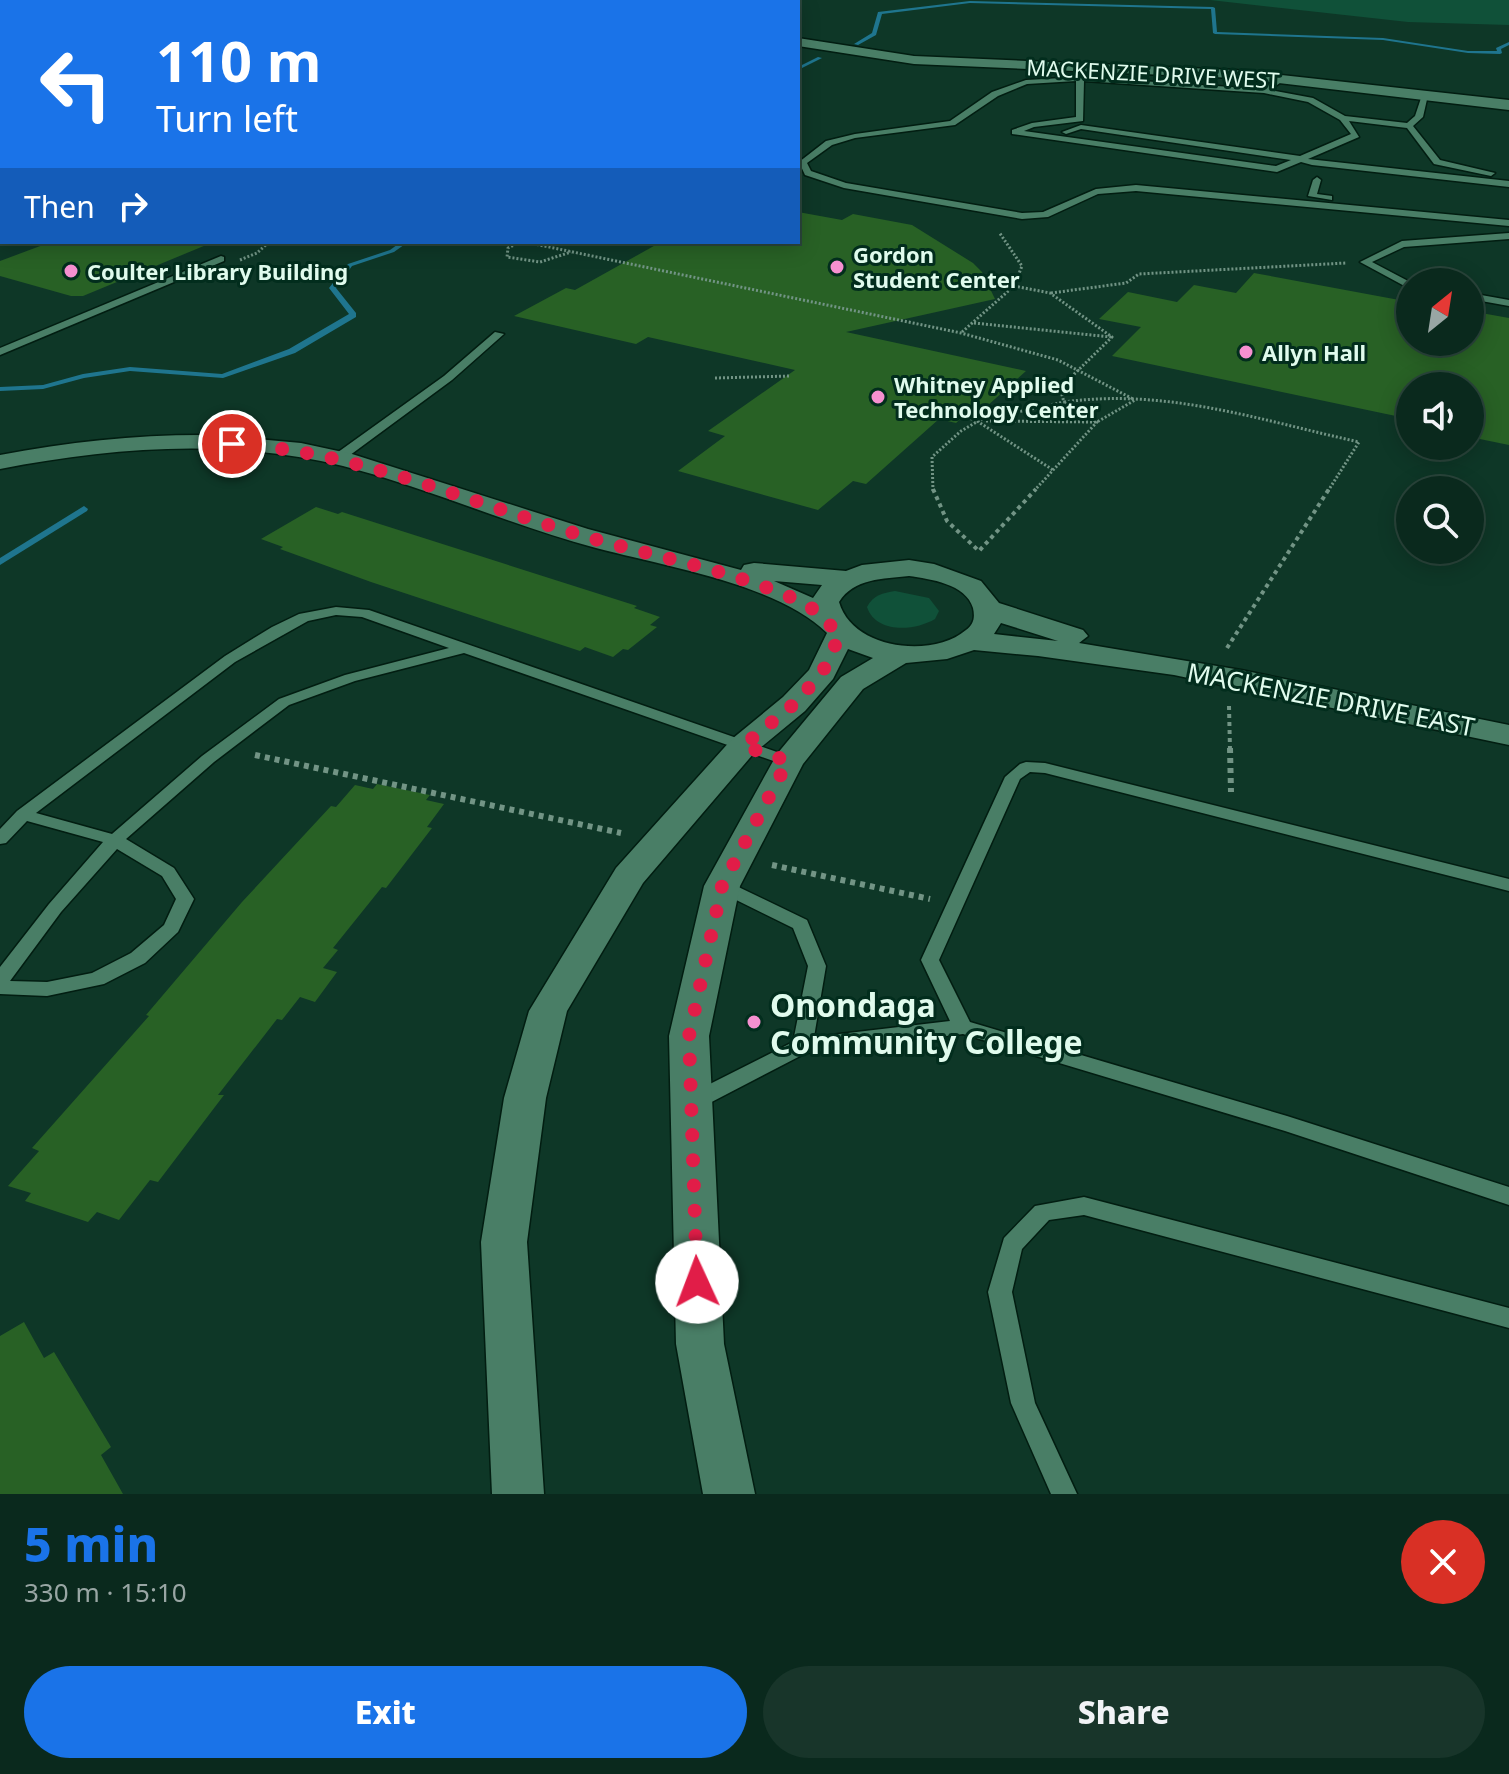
<!DOCTYPE html>
<html lang="en">
<head>
<meta charset="utf-8">
<style>
  body { margin:0; font-family:"Noto Sans",sans-serif; background:#18352a; color:#f1f3f6; height:100vh; display:flex; flex-direction:column; font-size:30px; white-space:nowrap }
  * { box-sizing:border-box; margin:0 }
  p { font-size:26px; color:#99a6a4 }
  .icon { flex:none; width:44px; height:44px; fill:none; stroke:currentColor; stroke-width:2; stroke-linecap:round; stroke-linejoin:round }
  .map { position:relative; height:1494px; overflow:hidden }
  .details { display:flex; flex-direction:column; background:#0a291d; flex:1 }
  .details>* { flex:none }
  .banner { position:absolute; left:0px; top:0px; width:800px; height:244px; box-shadow:0 4px 20px #0003,0 0 0 2px #2a453b; background:#1a73e8; color:#fff; overflow:hidden }
  .needle { width:52px; rotate:30deg }
  .buttons { position:absolute; left:1396px; top:268px; display:grid; gap:16px }
  .buttons a { display:grid; place-items:center; width:88px; height:88px; border-radius:50%; background:#0a291d; box-shadow:0 4px 20px #0003,0 0 0 2px #2a453b; font-size:40px }
  .pin { position:absolute; display:grid; place-items:center; width:68px; height:68px; color:#fff; margin:-34px; border:4px solid #fff; border-radius:50%; box-shadow:0 2px 8px #0007 }
  .me { position:absolute; width:88px; margin:-44px; rotate:358deg; stroke-linejoin:round; filter:drop-shadow(0 0 6px #0008) }
  .turn { display:flex; align-items:center; gap:28px; height:168px; padding:0 24px; font-size:36px }
  .turn .icon { width:104px; height:104px; stroke-width:2.5 }
  .turn b { display:block; font-size:56px; line-height:68px }
  .then { display:flex; align-items:center; height:76px; padding:0 24px; background:#0003; gap:16px; font-size:30px }
  .round { display:grid; place-items:center; flex:none; width:84px; height:84px; border-radius:42px; background:#18352a }
  .overview { display:flex; align-items:center; justify-content:space-between; height:136px; padding:0 24px }
  h1 { font-size:48px; font-weight:800; line-height:60px; color:#1a73e8 }
  .button { display:flex; gap:16px; margin-top:auto; padding:16px 24px }
  .button a { flex:1; height:92px; border-radius:48px; background:#1a73e8; color:#fff; font-size:32px; font-weight:800; line-height:92px; text-align:center }
  .button a+a { background:#18352a; color:#f1f3f6 }
  .map>svg:first-child { display:block }
  .green { fill:#105139 }
  .lines { fill:none; stroke-linecap:round; stroke-linejoin:round }
  .stream { fill:#1f758e; fill-rule:evenodd }
  .building { fill:#286125 }
  .service-casing { stroke:#021d11; stroke-width:3 }
  .minor-casing { stroke:#021d11; stroke-width:3 }
  .path-far2 { stroke:#729485; stroke-width:3; stroke-dasharray:2 2; stroke-linecap:butt }
  .path-far1 { stroke:#729485; stroke-width:4; stroke-dasharray:4 4; stroke-linecap:butt }
  .path { stroke:#729485; stroke-width:6; stroke-dasharray:5 5; stroke-linecap:butt }
  .service { fill:#497e66; fill-rule:evenodd }
  .minor { fill:#497e66; fill-rule:evenodd }
  .route { stroke:#e11d48; stroke-width:14; stroke-dasharray:0 25.2 }
  .poi-dot { fill:#f690d0; stroke:#022d1d; stroke-width:3 }
  .labels { text-anchor:middle; dominant-baseline:central; stroke-width:6; stroke-linejoin:round; paint-order:stroke }
  .far-street-label { font-size:22px; fill:#e0fbed; stroke:#022d1d }
  .far-poi-label { font-size:22px; font-weight:bold; fill:#e0fbed; stroke:#022d1d; text-anchor:start }
  .street-label { font-size:26px; fill:#e0fbed; stroke:#022d1d }
  .near-poi-label { font-size:32px; font-weight:bold; fill:#e0fbed; stroke:#022d1d; text-anchor:start }
</style>
</head>
<body>
<div class="map">
<svg width="1509" height="1494" viewBox="0 0 1509 1494">
  <rect width="100%" height="100%" fill="#0e3727"/>
  <g class="green">
    <polygon points="0,0 283,0 2,2 0,85"/>
    <polygon points="1210,0 1509,0 1509,25 1408,22"/>
    <path d="M895 591 929 598 939 611 935 619C915 631 876 634 867 607 873 595 883 593 895 591Z"/>
  </g>
  <g class="lines">
    <g class="stream">
      <polygon points="970,1 1213,7 1215,8 1217,32 1383,38 1468,51 1497,51 1496,48 1509,42 1509,45 1501,49 1502,53 1500,54 1468,53 1383,40 1215,34 1213,33 1211,9 970,3 882,14 876,35 858,45 854,44 872,33 878,12"/>
      <rect x="0" y="12" width="2" height="2"/>
      <rect x="0" y="56" width="2" height="2"/>
      <polygon points="818,57 822,58 798,70 798,67"/>
      <polygon points="401,242 408,242 394,252 352,266 336,288 356,313 356,317 295,353 223,378 130,371 84,378 43,389 0,391 0,387 43,385 83,374 130,367 222,374 289,349 349,314 329,288 348,264 390,250"/>
      <polygon points="84,506 88,509 87,511 0,565 0,558"/>
    </g>
  </g>
  <g class="building">
    <polygon points="798,212 842,220 853,214 912,225 973,263 982,272 995,299 846,332 1026,371 976,416 967,413 956,423 939,419 866,484 853,481 818,510 678,471 725,436 708,431 795,370 648,337 636,344 514,316 566,288 575,290 661,242 798,242"/>
    <polygon points="51,242 211,242 211,243 83,296 71,296 0,276 0,261"/>
    <polygon points="1254,273 1410,302 1410,342 1470,342 1470,311 1509,318 1509,445 1470,437 1470,386 1410,386 1410,419 1112,356 1141,327 1099,319 1128,292 1177,302 1194,285 1236,293"/>
    <polygon points="316,507 338,514 342,512 637,606 634,608 660,617 650,625 657,627 628,650 623,649 613,657 585,647 580,651 371,582 280,549 283,547 261,539"/>
    <polygon points="377,784 430,795 426,800 444,804 427,827 432,828 386,888 382,887 333,948 338,950 323,968 337,972 315,1002 300,997 282,1020 277,1019 218,1095 224,1095 158,1182 150,1180 119,1220 97,1212 88,1222 25,1201 31,1193 8,1186 39,1151 32,1148 149,1016 146,1015 242,902 331,806 336,807 355,785 373,789"/>
    <polygon points="24,1322 44,1358 54,1352 111,1447 101,1455 123,1494 0,1494 0,1336"/>
  </g>
  <g class="lines">
    <g class="service-casing">
      <g id="service">
        <path d="M1281 76 1284 80 1270 90 1313 98 1345 116 1407 123 1415 116 1422 95H1428L1423 117 1413 126 1440 160 1495 173 1491 176 1434 164 1407 128 1349 121 1359 137 1308 159 1509 181V187L1312 165 1301 162 1277 172 1012 134V130L1032 123 1076 117V81L1027 84 998 96 955 125 855 138 832 145 807 163 811 171 846 183 1022 213 1043 212 1096 189 1136 185 1509 220V226L1136 191 1098 194 1048 217 1022 219 844 188 805 175 799 162 826 141 855 134 950 121 992 92 1026 80 1080 77 1262 89ZM1084 81 1264 93 1308 102 1340 120 1351 134 1300 156 1081 125 1062 132 1066 134 1081 129 1291 160 1276 166 1024 131 1034 127 1083 121Z"/>
        <rect x="0" y="124" width="2" height="4"/>
        <polygon points="1317,177 1321,180 1317,194 1332,196 1332,200 1308,196 1313,180"/>
        <polygon points="1509,233 1509,239 1404,247 1372,262 1410,282 1410,289 1360,262 1402,241"/>
        <polygon points="221,256 224,257 224,261 0,355 0,348"/>
        <polygon points="1470,293 1509,300 1509,306 1470,299"/>
        <polygon points="495,332 504,334 452,380 342,461 334,461 334,455 444,376"/>
        <path d="M336 607 369 610 794 758 796 761 788 766 782 764 464 653 355 681 289 705 214 762 126 839 174 868 194 899 178 932 145 963 104 984 47 996 0 994V967L49 904 103 842 27 821 6 843 0 844V829L17 811 225 656 272 627 299 614ZM336 615 362 617 449 648 345 675 279 699 202 756 112 834 36 813 235 662 308 621ZM117 849 162 876 176 899 164 925 131 953 92 973 47 982 10 981 61 912Z"/>
        <polygon points="1026,762 1045,763 1509,879 1509,891 1045,773 1030,772 1020,779 939,960 970,1022 1287,1116 1509,1187 1509,1205 1285,1131 963,1034 806,1053 702,1107 695,1109 688,1107 685,1101 688,1095 793,1042 808,966 793,928 716,890 713,886 716,882 728,882 807,920 826,966 814,1037 950,1021 921,960 1005,777 1020,764"/>
        <polygon points="1084,1197 1509,1308 1509,1328 1084,1215 1049,1220 1022,1249 1012,1292 1035,1403 1077,1494 1051,1494 1011,1403 988,1292 1004,1238 1035,1206"/>
      </g>
    </g>
    <g class="minor-casing">
      <g id="minor">
        <polygon points="306,0 321,0 305,2"/>
        <polygon points="676,0 692,0 693,2 677,2"/>
        <polygon points="798,38 914,56 1235,70 1509,100 1509,110 1235,78 914,64 798,46"/>
        <polygon points="2,110 2,120 0,121 0,111"/>
        <path d="M215 435 301 443 352 454 588 529 741 570 744 565 754 563 846 571 862 565 909 560 934 564 981 581 999 603 1083 630 1088 636 1079 643 1241 670 1509 725V745L1174 675 1038 656 974 650 947 659 906 663 863 689 803 764 740 886 709 1036 724 1344 755 1494H703L676 1344 669 1036 704 886 777 754 841 677 873 658 848 649 833 679 805 711 754 753 643 883 567 1011 546 1098 527 1242 544 1494H492L481 1242 504 1098 529 1011 616 868 732 739 783 697 809 670 827 633C778 584 663 566 596 548 510 525 429 488 343 466 230 438 112 447 0 469V455C72 441 142 434 215 435ZM909 576C930 579 966 584 973 608 975 617 974 624 966 630 932 659 852 649 839 602 854 578 883 579 909 576ZM774 581 822 585 813 598ZM1001 623 1058 641 994 634Z"/>
      </g>
    </g>
    <g class="path-far2">
      <polyline points="520,242 508,248 507,257 540,262 571,252"/>
      <polyline points="525,242 961,333 1058,360 1133,399"/>
      <polyline points="240,260 257,253 269,242"/>
      <polyline points="1014,286 1050,293 1112,337 1060,388 1064,402"/>
      <polyline points="1051,293 1126,283 1139,274 1346,263"/>
      <polyline points="974,323 1111,337"/>
      <polyline points="962,332 1014,286 1022,266 999,232"/>
      <polyline points="715,378 791,376"/>
      <path d="M1064 402C1168 388 1259 420 1359 442L1328 491"/>
      <polyline points="963,417 976,420"/>
      <polyline points="977,421 1053,470"/>
      <polyline points="986,421 1097,422 1135,400"/>
      <polyline points="933,491 932,457 961,431 980,420 1064,402"/>
      <polyline points="1034,491 1097,422 1064,402"/>
    </g>
    <g class="path-far1">
      <polyline points="933,489 947,521 979,551 1036,489"/>
      <polyline points="1227,648 1329,489"/>
      <polyline points="1229,706 1230,750"/>
    </g>
    <g class="path">
      <polyline points="1230,748 1231,792"/>
      <polyline points="255,755 621,833"/>
      <polyline points="772,865 930,899"/>
    </g>
    <use href="#service" class="service"/>
    <use href="#minor" class="minor"/>
  </g>
  <g class="lines">
    <path class="route" d="M232 444C352 450 463 500 577 534 650 556 729 569 799 601 817 609 826 622 840 635L822 673 794 704 743 746 788 761 722 886 689 1036 697 1282"/>
  </g>
  <g class="poi-dot">
    <circle cx="837" cy="267" r="8"/>
    <circle cx="71" cy="271" r="8"/>
    <circle cx="1246" cy="352" r="8"/>
    <circle cx="878" cy="397" r="8"/>
    <circle cx="754" cy="1022" r="8"/>
  </g>
  <g class="labels">
    <g class="far-street-label">
      <text transform="translate(1153 73) rotate(3)">MACKENZIE DRIVE WEST</text>
    </g>
    <g class="far-poi-label">
      <text x="853" y="254">Gordon<tspan x="853" dy="25">Student Center</tspan></text>
      <text x="87" y="271">Coulter Library Building</text>
      <text x="1262" y="352">Allyn Hall</text>
      <text x="894" y="384">Whitney Applied<tspan x="894" dy="25">Technology Center</tspan></text>
    </g>
    <g class="street-label">
      <text transform="translate(1331 699) rotate(11)">MACKENZIE DRIVE EAST</text>
    </g>
    <g class="near-poi-label">
      <text x="770" y="1004">Onondaga<tspan x="770" dy="37">Community College</tspan></text>
    </g>
  </g>
</svg>
<div class="buttons">
<a><svg class="needle" viewBox="-14 -14 28 28"><path d="M0-13l5 13h-10z" fill="#e53935"/><path d="M0 13l5-13h-10z" fill="#99a6a4"/></svg></a>
<a><svg class="icon" aria-label="sound" viewBox="0 0 24 24"><path d="M4 9h4l5-4v14l-5-4H4zM17 9q2 3 0 6"/></svg></a>
<a><svg class="icon" aria-label="search" viewBox="0 0 24 24"><circle cx="10" cy="10" r="6"/><path d="M15 15l6 6"/></svg></a>
</div>
<div class="pin" style="left:232px;top:444px;background:#d93025"><svg class="icon" aria-label="arrive" viewBox="0 0 24 24"><path d="M6 21V4h12l-3 4 3 4H6"/></svg></div>
<svg class="me" style="left:697px;top:1282px" viewBox="-20 -20 40 40"><circle r="19" fill="#fff"/><path d="M0-13L10 11 0 6-10 11z" fill="#e11d48"/></svg>
<div class="banner">
<div class="turn"><svg class="icon" aria-label="left" viewBox="0 0 24 24"><path d="M17 20v-9H6M10 6l-5 5 5 5"/></svg><div><b>110 m</b>Turn left</div></div>
<div class="then">Then<svg class="icon" aria-label="right" viewBox="0 0 24 24"><path d="M7 20v-9h11M14 6l5 5-5 5"/></svg></div>
</div>
</div>
<section class="details">
<div class="overview"><div><h1>5 min</h1><p>330 m · 15:10</p></div><a class="round" style="background:#d93025;color:#fff"><svg class="icon" aria-label="close" viewBox="0 0 24 24"><path d="M6 6l12 12M18 6L6 18"/></svg></a></div>
<div class="button"><a>Exit</a><a>Share</a></div>
</section>
</body>
</html>
